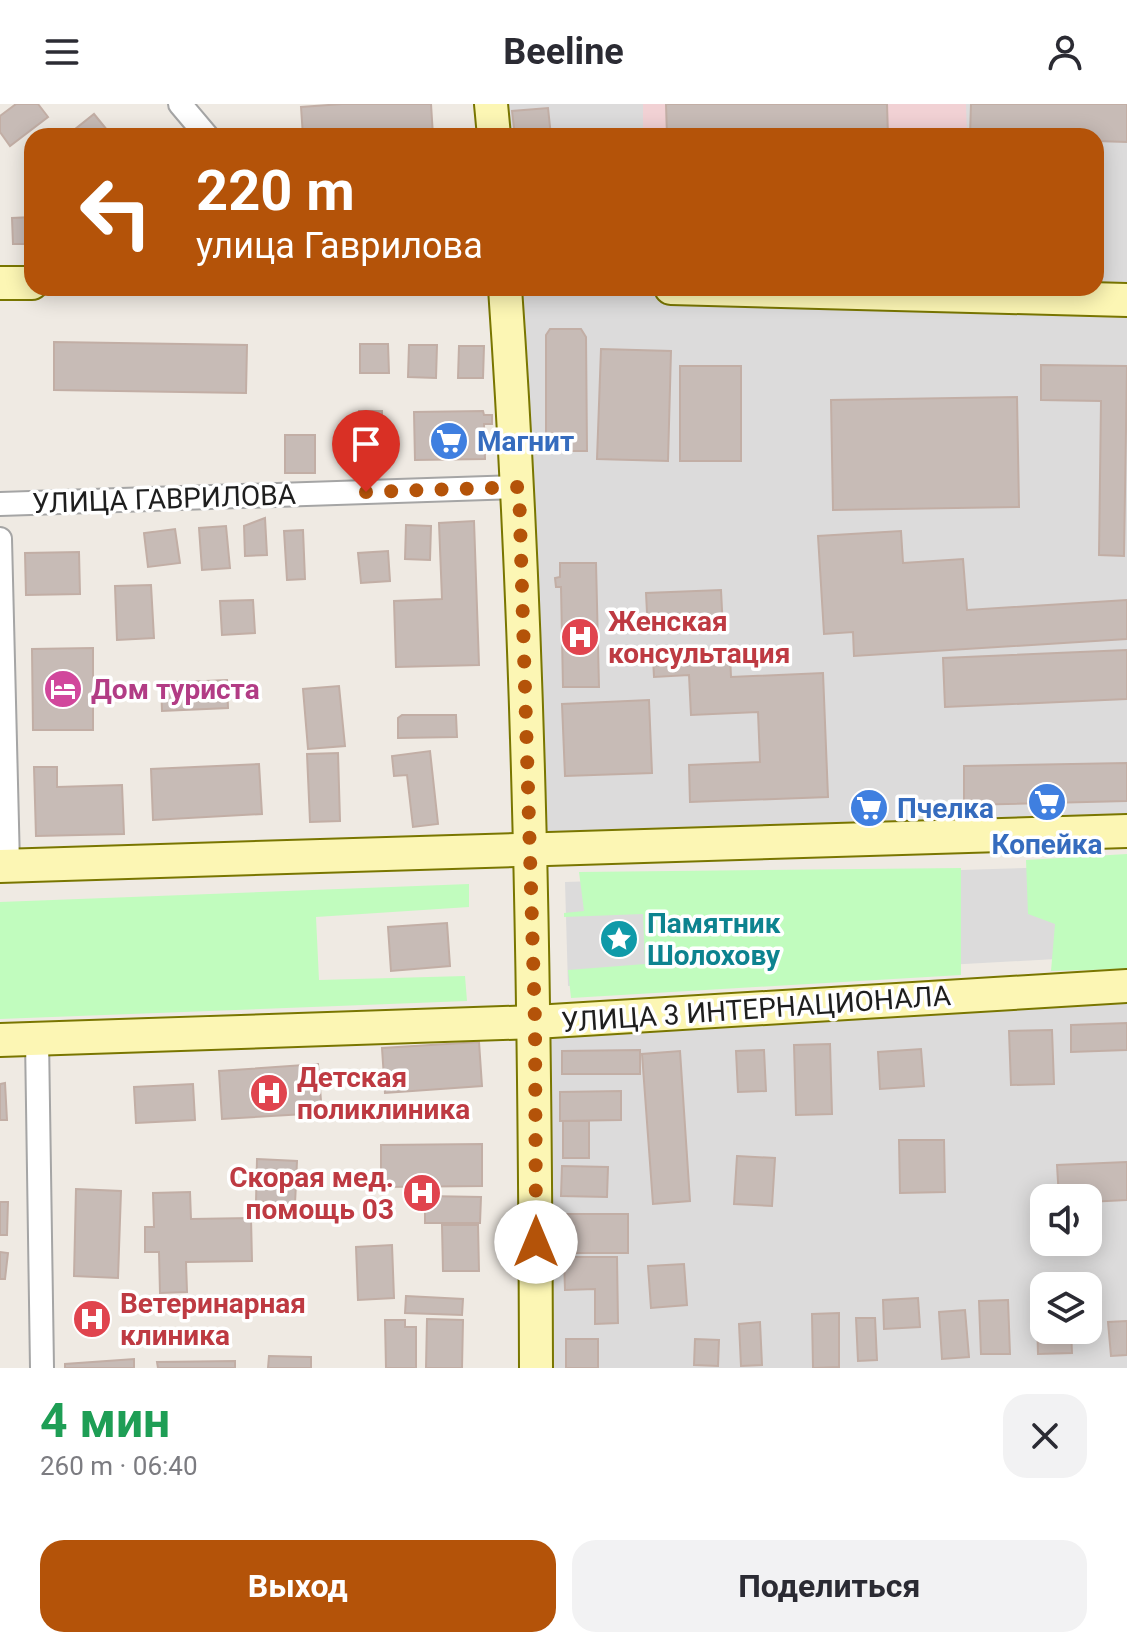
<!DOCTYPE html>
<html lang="ru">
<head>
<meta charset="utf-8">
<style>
  body { margin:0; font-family:Roboto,sans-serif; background:#f2f2f3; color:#2b2b33; height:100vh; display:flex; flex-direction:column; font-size:30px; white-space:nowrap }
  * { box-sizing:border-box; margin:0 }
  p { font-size:26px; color:#7c7c81 }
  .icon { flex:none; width:44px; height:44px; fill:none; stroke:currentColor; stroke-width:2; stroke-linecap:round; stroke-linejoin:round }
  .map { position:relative; height:1264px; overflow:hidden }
  .drawer { display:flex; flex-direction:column; background:#fff; flex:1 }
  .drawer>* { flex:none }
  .top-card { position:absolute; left:24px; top:24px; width:1080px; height:168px; border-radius:24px; box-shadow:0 4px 20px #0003; background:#b45309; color:#fff; overflow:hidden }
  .controls { position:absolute; left:1030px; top:1080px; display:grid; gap:16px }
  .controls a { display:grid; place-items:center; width:72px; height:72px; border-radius:16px; background:#fff; box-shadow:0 4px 20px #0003; font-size:40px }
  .pin { position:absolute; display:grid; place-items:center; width:68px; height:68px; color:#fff; margin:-82px -34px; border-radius:50% 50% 50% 0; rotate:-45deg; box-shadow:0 0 8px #0007 }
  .pin .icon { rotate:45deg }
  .me { position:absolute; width:88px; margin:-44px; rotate:0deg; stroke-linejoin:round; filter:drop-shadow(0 0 6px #0008) }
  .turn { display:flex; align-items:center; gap:28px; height:168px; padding:0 40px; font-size:36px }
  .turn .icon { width:104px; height:104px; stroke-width:2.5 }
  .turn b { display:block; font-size:56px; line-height:68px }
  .round { display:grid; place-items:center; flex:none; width:84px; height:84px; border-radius:24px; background:#f2f2f3 }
  .headline { display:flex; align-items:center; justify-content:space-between; height:136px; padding:0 40px }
  h1 { font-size:48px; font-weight:700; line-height:60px; color:#1e9e55 }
  .primary-button { display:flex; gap:16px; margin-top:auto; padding:16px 40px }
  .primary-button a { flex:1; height:92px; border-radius:24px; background:#b45309; color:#fff; font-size:32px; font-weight:700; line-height:92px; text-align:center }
  .primary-button a+a { background:#f2f2f3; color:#2b2b33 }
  header { display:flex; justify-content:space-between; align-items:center; height:104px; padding:0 40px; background:#fff; font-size:36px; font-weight:700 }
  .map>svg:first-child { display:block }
  .residential { fill:#dcdbdb; fill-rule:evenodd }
  .commercial { fill:#f1d1d4 }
  .park { fill:#c1fcbe }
  .building { fill:#c7bbb6; stroke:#c2aea5; stroke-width:2 }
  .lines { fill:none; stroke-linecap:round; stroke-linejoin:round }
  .street-casing { stroke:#a5a5a5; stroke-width:26 }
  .secondary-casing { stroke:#797600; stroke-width:36 }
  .street { stroke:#fff; stroke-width:22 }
  .secondary { stroke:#fcf6b4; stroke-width:32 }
  .route { stroke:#b45309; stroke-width:14; stroke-dasharray:0 25.2 }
  .labels { text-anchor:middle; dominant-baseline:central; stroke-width:7; stroke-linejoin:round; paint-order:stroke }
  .shop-label { font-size:28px; font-weight:bold; fill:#366cbe; stroke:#fff; text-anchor:start }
  .street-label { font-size:28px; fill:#1e1e1e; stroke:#fff }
  .health-label { font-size:28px; font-weight:bold; fill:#be3a42; stroke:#fff; text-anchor:start }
  .hotel-label { font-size:28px; font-weight:bold; fill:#b23c85; stroke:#fff; text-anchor:start }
  .culture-label { font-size:28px; font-weight:bold; fill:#0d838f; stroke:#fff; text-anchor:start }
</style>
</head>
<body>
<header><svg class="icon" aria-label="menu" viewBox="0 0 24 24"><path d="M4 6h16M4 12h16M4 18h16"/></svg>Beeline<svg class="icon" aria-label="person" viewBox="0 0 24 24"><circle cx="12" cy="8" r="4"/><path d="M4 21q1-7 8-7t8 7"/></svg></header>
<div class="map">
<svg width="1127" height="1264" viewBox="0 0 1127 1264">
  <rect width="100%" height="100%" fill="#efeae3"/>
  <g class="residential">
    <polygon points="495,0 1127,0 1127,193 1096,184 1096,32 497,32"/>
    <polygon points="511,186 1127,204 1127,713 534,739"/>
    <polygon points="1127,761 1127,851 568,882 565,778"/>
    <path d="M1127 896V1264H542L541 925ZM1044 1094H1088V1138H1044ZM1044 1182H1088V1226H1044Z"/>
  </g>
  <polygon class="commercial" points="643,0 966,0 967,32 643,32"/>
  <g class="park">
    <polygon points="1127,750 1127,865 1051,867 1055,820 1028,810 1026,756"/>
    <polygon points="961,764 961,871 571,894 568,866 645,860 643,810 564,813 564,809 584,807 579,768"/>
    <polygon points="469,780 469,803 316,813 319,876 465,872 467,897 0,915 0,798"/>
  </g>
  <g class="building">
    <polygon points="16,0 38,0 48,13 10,42 0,28 0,12"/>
    <polygon points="342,0 431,0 433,32 303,32 301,3"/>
    <polygon points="666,0 887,0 888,32 667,32"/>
    <polygon points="971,0 1127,0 1127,38 1096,37 1096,32 970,32"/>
    <polygon points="548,4 551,32 515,32 512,7"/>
    <polygon points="94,10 112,32 79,32 74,26"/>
    <polygon points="32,113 32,140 13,140 12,114"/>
    <polygon points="550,225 581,225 586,233 587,347 546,347 546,231"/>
    <polygon points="54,238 247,241 246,289 54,286"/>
    <polygon points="360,240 388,240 389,269 360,269"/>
    <polygon points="409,241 437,241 436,274 408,273"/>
    <polygon points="459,242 484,242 483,274 458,274"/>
    <polygon points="601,245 671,247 668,357 597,355"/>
    <polygon points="1041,261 1127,262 1124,452 1099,451 1101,297 1041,296"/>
    <rect x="680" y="262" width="61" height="95"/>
    <polygon points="1017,293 1019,403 833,406 831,296"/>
    <polygon points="359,307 382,307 382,361 360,362"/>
    <polygon points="483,307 484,311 492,311 492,320 484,320 485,355 415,356 414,308"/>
    <rect x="285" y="331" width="30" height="38"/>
    <polygon points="265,414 267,451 245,452 244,422"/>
    <polygon points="474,417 479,561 396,563 394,497 442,495 439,419"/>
    <polygon points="406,421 431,422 430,456 405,455"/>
    <polygon points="226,422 230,464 202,466 199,424"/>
    <polygon points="175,425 180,459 148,463 144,429"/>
    <polygon points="303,426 305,475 287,476 284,427"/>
    <polygon points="901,427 903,459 963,455 967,506 1127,496 1127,535 854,552 853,528 824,530 818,432"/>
    <polygon points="388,447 390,477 361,479 358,449"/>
    <polygon points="79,448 80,490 26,491 25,449"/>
    <polygon points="560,459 596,459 599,583 563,583 561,483 556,483 555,474 560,473"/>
    <polygon points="151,481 154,534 117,536 115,482"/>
    <polygon points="721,486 723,526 648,528 646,489"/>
    <polygon points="253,496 255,529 222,531 220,497"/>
    <polygon points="93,544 93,626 33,626 32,545"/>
    <polygon points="1127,546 1127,595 945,603 943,554"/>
    <polygon points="730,550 731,573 823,569 828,693 690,698 689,661 760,658 758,608 691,611 689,571 654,573 653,553"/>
    <polygon points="227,576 228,604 162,607 161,579"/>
    <polygon points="339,582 345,642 308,645 303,585"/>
    <polygon points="649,596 652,669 565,672 562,600"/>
    <polygon points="402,611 456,611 457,633 398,634 398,614"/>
    <polygon points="430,647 438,720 413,723 407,671 394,672 392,652"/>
    <polygon points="338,649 340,717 310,718 307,650"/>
    <polygon points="1127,659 1127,697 964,701 964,662"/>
    <polygon points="259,660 262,710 153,716 151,665"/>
    <polygon points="34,663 57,663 57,683 122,681 124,730 36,732"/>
    <polygon points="447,819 450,862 391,867 388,823"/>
    <polygon points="1127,919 1127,946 1071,948 1071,921"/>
    <polygon points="1052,926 1054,980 1011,981 1009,927"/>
    <polygon points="479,938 482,982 385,989 382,944"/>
    <polygon points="830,940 832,1010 796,1011 794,941"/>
    <polygon points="921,945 924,982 880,985 878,948"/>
    <polygon points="640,946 640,970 562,970 562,947"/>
    <polygon points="764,946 766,987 738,988 736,947"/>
    <polygon points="680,947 690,1097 653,1100 642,950"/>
    <polygon points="318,960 322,1009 222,1015 219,967"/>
    <polygon points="5,979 7,1016 0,1016 0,980"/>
    <polygon points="193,980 195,1016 136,1019 134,983"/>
    <polygon points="621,987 621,1016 560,1017 560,988"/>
    <rect x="563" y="1017" width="26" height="37"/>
    <polygon points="899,1036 944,1036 945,1088 900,1089"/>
    <polygon points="482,1040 482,1082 381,1083 381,1041"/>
    <polygon points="737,1052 775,1054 772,1102 734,1100"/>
    <polygon points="257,1055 297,1057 295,1100 256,1098"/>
    <polygon points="1127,1058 1127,1096 1088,1098 1088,1094 1059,1094 1057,1061"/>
    <polygon points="562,1062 608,1063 607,1093 561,1092"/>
    <polygon points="76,1085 121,1087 118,1174 74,1172"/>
    <polygon points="190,1088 191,1115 251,1114 252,1157 186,1158 187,1188 160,1189 159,1148 145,1148 145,1123 154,1123 153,1089"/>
    <polygon points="425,1092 481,1093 480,1119 425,1119"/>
    <polygon points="0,1098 8,1098 7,1131 0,1131"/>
    <rect x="560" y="1110" width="68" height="39"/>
    <polygon points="442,1121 478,1121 479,1167 443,1167"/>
    <polygon points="392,1141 394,1194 358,1196 356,1143"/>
    <polygon points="0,1148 8,1149 5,1175 0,1175"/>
    <polygon points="564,1153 617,1153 618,1219 595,1220 595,1185 565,1186"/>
    <polygon points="684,1160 687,1201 651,1204 648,1162"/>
    <polygon points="406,1192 463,1195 462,1211 405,1209"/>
    <polygon points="918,1194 920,1223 884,1225 883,1196"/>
    <polygon points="1008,1196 1010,1250 981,1250 979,1197"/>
    <polygon points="965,1206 969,1253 942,1255 939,1208"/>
    <polygon points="839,1209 839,1263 813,1264 812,1210"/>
    <polygon points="1037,1213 1044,1213 1044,1226 1071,1226 1072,1249 1038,1250"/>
    <polygon points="856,1214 875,1214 877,1256 858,1257"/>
    <polygon points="427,1215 463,1216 462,1264 426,1264"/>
    <polygon points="385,1216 405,1216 405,1223 416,1223 416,1264 386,1264"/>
    <polygon points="1127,1217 1127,1251 1111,1252 1108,1218"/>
    <polygon points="760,1218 762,1261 741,1262 739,1220"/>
    <rect x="566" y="1235" width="32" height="29"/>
    <polygon points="695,1235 719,1236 718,1262 694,1261"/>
    <polygon points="269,1252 311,1253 311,1264 268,1264"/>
    <polygon points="134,1255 134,1264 65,1264 65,1260"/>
    <polygon points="235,1257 235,1264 158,1264 157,1258"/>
  </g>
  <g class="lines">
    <g class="street-casing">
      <g id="street">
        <polyline points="180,0 207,32"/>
        <polyline points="0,400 519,383"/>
        <polyline points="0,435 8,761"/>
        <polyline points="37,935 42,1264"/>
      </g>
    </g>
    <g class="secondary-casing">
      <g id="secondary">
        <polyline points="491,0 494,32"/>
        <polyline points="0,179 32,179"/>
        <path d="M505 184C530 543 535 904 536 1264"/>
        <polyline points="671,184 1127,196"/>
        <polyline points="0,762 1127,727"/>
        <polyline points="0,936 535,918 1127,882"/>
      </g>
    </g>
    <use href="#street" class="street"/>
    <use href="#secondary" class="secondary"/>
  </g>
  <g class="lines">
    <polyline class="route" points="366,388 519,383 535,918 536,1138"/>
  </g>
  <defs>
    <g id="supermarket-disc" transform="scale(2)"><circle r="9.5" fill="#3f7fe0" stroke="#fff"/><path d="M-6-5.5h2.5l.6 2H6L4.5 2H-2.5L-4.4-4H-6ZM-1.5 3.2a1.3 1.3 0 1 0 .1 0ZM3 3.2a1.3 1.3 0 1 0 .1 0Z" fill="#fff"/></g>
    <g id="hospital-disc" transform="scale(2)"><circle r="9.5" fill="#e0444e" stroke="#fff"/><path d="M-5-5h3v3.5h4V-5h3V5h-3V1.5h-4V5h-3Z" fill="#fff"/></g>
    <g id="hotel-disc" transform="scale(2)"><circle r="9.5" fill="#d1479c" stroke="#fff"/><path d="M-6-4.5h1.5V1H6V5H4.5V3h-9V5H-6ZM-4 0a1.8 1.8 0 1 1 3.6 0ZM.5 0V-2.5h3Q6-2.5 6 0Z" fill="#fff"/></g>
    <g id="sight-disc" transform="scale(2)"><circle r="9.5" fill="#0f9aa8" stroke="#fff"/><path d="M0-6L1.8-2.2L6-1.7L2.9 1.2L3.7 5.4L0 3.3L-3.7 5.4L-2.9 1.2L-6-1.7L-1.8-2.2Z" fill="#fff"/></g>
  </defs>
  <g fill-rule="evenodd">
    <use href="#supermarket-disc" x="449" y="337"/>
    <use href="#hospital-disc" x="580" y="533"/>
    <use href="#hotel-disc" x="63" y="585"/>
    <use href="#supermarket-disc" x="1047" y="698"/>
    <use href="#supermarket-disc" x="869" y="704"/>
    <use href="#sight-disc" x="619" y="835"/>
    <use href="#hospital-disc" x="269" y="989"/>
    <use href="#hospital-disc" x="422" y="1089"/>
    <use href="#hospital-disc" x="92" y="1215"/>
  </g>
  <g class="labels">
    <g class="shop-label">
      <text x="477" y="337">Магнит</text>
      <text x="897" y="704">Пчелка</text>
      <text x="1047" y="740" text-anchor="middle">Копейка</text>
    </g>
    <g class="street-label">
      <text transform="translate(164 395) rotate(-2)">УЛИЦА ГАВРИЛОВА</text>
      <text transform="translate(756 905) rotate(-4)">УЛИЦА 3 ИНТЕРНАЦИОНАЛА</text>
    </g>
    <g class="health-label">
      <text x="608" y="517">Женская<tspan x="608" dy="32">консультация</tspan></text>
      <text x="297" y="973">Детская<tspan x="297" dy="32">поликлиника</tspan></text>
      <text x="394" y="1073" text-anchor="end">Скорая мед.<tspan x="394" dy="32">помощь 03</tspan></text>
      <text x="120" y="1199">Ветеринарная<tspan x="120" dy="32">клиника</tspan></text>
    </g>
    <g class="hotel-label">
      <text x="91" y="585">Дом туриста</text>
    </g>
    <g class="culture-label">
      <text x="647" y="819">Памятник<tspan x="647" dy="32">Шолохову</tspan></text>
    </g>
  </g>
</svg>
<div class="controls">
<a><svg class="icon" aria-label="sound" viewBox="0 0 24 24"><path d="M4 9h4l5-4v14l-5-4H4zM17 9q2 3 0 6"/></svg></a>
<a><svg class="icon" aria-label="layers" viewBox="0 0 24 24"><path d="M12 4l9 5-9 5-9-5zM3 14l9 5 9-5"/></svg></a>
</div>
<div class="pin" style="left:366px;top:388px;background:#d93025"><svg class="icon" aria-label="arrive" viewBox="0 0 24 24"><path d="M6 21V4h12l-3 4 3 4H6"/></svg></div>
<svg class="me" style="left:536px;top:1138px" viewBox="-20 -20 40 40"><circle r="19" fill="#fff"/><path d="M0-13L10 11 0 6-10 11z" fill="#b45309"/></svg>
<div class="top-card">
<div class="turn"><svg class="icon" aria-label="left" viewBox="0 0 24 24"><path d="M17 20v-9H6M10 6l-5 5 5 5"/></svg><div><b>220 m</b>улица Гаврилова</div></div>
</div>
</div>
<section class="drawer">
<div class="headline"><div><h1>4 мин</h1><p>260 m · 06:40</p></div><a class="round"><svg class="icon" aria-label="close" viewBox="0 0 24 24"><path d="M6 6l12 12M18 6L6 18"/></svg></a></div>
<div class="primary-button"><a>Выход</a><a>Поделиться</a></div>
</section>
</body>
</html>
